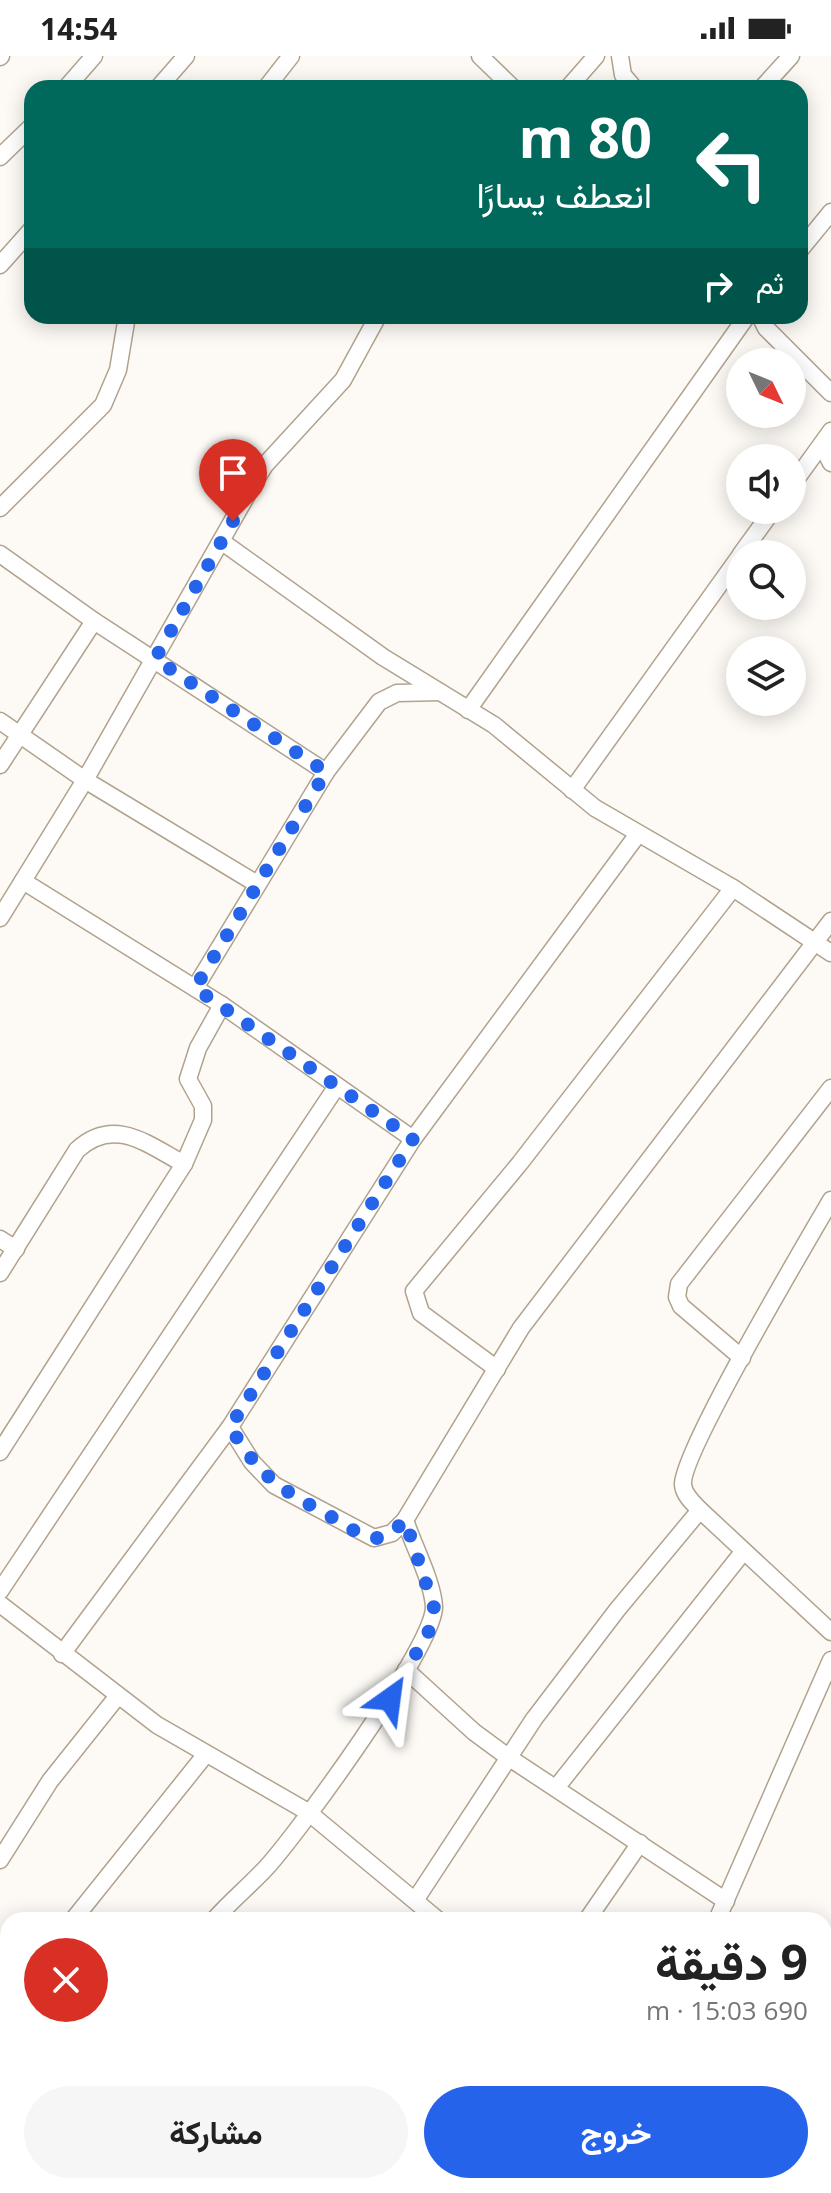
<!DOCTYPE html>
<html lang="ar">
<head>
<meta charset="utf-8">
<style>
  body { margin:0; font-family:"Open Sans",Vazirmatn,sans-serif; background:#f6f6f6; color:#222; direction:rtl; height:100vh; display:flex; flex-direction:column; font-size:30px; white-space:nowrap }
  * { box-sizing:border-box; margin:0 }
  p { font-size:26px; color:#767676 }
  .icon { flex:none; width:44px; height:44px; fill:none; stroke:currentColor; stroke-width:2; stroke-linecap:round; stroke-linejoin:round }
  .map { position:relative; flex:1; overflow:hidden; direction:ltr }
  .sheet { position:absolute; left:0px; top:1856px; width:832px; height:282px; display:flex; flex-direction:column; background:#fff; border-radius:24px 24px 0 0; box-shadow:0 4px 20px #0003; direction:rtl }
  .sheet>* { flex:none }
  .guide { position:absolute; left:24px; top:24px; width:784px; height:244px; border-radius:24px; box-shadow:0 4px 20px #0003; direction:rtl; background:#00695c; color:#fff; overflow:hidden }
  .needle { width:52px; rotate:133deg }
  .buttons { position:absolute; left:726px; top:292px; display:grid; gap:16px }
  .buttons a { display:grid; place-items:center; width:80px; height:80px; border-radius:50%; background:#fff; box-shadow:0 4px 20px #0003; font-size:40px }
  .pin { position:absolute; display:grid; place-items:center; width:68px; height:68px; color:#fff; margin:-82px -34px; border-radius:50% 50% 50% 0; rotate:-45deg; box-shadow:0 0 8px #0007 }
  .pin .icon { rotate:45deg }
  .me { position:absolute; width:88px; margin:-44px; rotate:31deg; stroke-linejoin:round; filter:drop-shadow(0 0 6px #0008) }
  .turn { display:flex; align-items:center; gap:28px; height:168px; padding:0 24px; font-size:36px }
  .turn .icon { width:104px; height:104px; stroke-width:2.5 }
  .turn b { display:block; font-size:56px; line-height:68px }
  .then { display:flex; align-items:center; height:76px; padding:0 24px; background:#0003; gap:16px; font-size:30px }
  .round { display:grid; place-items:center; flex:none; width:84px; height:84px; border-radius:42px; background:#f6f6f6 }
  .overview { display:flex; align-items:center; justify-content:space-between; height:136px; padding:0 24px }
  h1 { font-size:48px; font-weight:700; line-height:60px }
  .primary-button { display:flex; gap:16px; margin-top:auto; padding:16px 24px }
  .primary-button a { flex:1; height:92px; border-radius:48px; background:#2563eb; color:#fff; font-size:32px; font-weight:700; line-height:92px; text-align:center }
  .primary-button a+a { background:#f6f6f6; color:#222 }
  .status { display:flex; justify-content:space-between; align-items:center; height:56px; padding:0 40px; background:#fff; direction:ltr }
  .status svg { height:22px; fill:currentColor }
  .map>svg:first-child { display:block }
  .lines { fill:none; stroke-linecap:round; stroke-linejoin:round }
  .street-casing { stroke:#b1a28e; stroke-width:19 }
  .street { stroke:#fff; stroke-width:16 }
  .route { stroke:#2563eb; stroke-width:14; stroke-dasharray:0 25.2 }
</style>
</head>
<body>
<div class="status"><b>14:54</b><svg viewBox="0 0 49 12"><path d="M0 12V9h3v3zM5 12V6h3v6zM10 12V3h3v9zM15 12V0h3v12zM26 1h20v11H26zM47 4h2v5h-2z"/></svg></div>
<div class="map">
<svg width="831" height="2137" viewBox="0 0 831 2137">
  <rect width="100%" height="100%" fill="#fdfaf5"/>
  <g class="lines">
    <g class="street-casing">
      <g id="street">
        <polyline points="480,0 513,32"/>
        <polyline points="620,0 623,19 634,32"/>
        <polyline points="0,1 1,0"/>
        <polyline points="66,32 94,0"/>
        <polyline points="158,32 186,0"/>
        <polyline points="266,32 291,0"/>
        <polyline points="568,32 596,0"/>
        <polyline points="762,32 791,0"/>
        <polyline points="0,101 32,70"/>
        <polyline points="800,194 831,156"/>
        <polyline points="0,209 32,173"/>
        <polyline points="760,260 766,272 831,337"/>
        <polyline points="831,382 826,397 831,407"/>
        <polyline points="792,429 831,375"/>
        <polyline points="0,452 103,349 118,314 127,260"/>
        <polyline points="221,485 383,601 494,669 595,752 733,832 831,897"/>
        <polyline points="0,498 94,565 326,716 195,932"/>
        <polyline points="741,498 773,454"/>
        <polyline points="468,654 747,260"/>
        <polyline points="0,665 85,724 257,828"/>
        <polyline points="0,709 94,565"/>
        <polyline points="326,716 379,646 397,637 440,636"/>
        <polyline points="572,734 740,500"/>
        <polyline points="23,825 222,949 413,1083"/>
        <polyline points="0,862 85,724 255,425 265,409 343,324 378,260"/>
        <path d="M831 1144C808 1184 680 1399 683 1429 684 1439 693 1447 700 1454L831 1576"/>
        <polyline points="0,1183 16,1193"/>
        <path d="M0 1217 77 1094C114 1060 147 1088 184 1108"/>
        <polyline points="742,1302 681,1250 677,1241 679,1228 831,1032"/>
        <polyline points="497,1313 421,1257 414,1235 520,1107 733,832"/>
        <polyline points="230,1371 252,1406 274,1429 374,1482 392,1477 405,1464 521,1272 831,865"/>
        <polyline points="0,1396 184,1108 203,1064 203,1050 188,1023 198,992 222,949"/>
        <polyline points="0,1535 337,1030"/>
        <polyline points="0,1548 157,1669 308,1756 438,1864"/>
        <polyline points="62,1598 230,1371 413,1083 638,778"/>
        <polyline points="406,1614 474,1676 508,1701 726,1845"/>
        <polyline points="556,1732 743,1496"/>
        <polyline points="0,1804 50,1725 117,1641"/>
        <polyline points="416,1843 534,1663 617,1554 700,1454"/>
        <polyline points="73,1864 206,1698"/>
        <path d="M214 1864C230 1846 249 1830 266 1812 298 1777 434 1591 434 1551 433 1526 413 1489 405 1464"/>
        <polyline points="587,1864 640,1787"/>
        <polyline points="717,1864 831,1604"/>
        <polyline points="0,1955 8,1946"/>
        <polyline points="0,2070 8,2057"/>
        <polyline points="455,2130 462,2137"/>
        <polyline points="642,2130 651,2137"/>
        <polyline points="192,2137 194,2130"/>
        <polyline points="311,2137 317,2130"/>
        <polyline points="574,2137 582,2130"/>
      </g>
    </g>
    <use href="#street" class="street"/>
  </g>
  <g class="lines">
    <path class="route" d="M233 465 155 603 326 716 195 932 413 1083 230 1371C264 1426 280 1432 335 1463 345 1469 362 1481 374 1482 387 1483 397 1472 405 1464L434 1552 429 1575 390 1643"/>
  </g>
</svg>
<div class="buttons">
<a><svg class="needle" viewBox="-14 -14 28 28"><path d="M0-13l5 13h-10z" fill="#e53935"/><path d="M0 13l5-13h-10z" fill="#767676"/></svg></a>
<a><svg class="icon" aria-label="sound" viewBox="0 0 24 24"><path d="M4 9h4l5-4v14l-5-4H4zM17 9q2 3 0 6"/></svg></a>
<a><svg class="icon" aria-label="search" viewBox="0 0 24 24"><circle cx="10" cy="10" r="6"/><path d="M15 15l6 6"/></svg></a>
<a><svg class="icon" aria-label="layers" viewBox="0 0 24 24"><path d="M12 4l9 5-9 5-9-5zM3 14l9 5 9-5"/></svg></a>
</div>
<div class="pin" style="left:233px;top:465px;background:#d93025"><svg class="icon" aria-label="arrive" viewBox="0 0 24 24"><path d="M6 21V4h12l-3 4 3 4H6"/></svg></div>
<svg class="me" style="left:390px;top:1643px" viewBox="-20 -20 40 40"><path d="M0-17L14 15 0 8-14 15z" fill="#2563eb" stroke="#fff" stroke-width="4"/></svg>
<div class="guide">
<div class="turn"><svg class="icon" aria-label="left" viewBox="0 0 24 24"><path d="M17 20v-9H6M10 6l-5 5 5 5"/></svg><div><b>80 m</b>انعطف يسارًا</div></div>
<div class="then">ثم<svg class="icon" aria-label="right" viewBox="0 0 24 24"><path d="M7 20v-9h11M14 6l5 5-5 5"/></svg></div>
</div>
<section class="sheet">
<div class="overview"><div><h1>9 دقيقة</h1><p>690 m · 15:03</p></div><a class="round" style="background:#d93025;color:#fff"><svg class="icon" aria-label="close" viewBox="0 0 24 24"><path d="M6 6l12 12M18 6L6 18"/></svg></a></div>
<div class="primary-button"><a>خروج</a><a>مشاركة</a></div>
</section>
</div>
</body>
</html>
